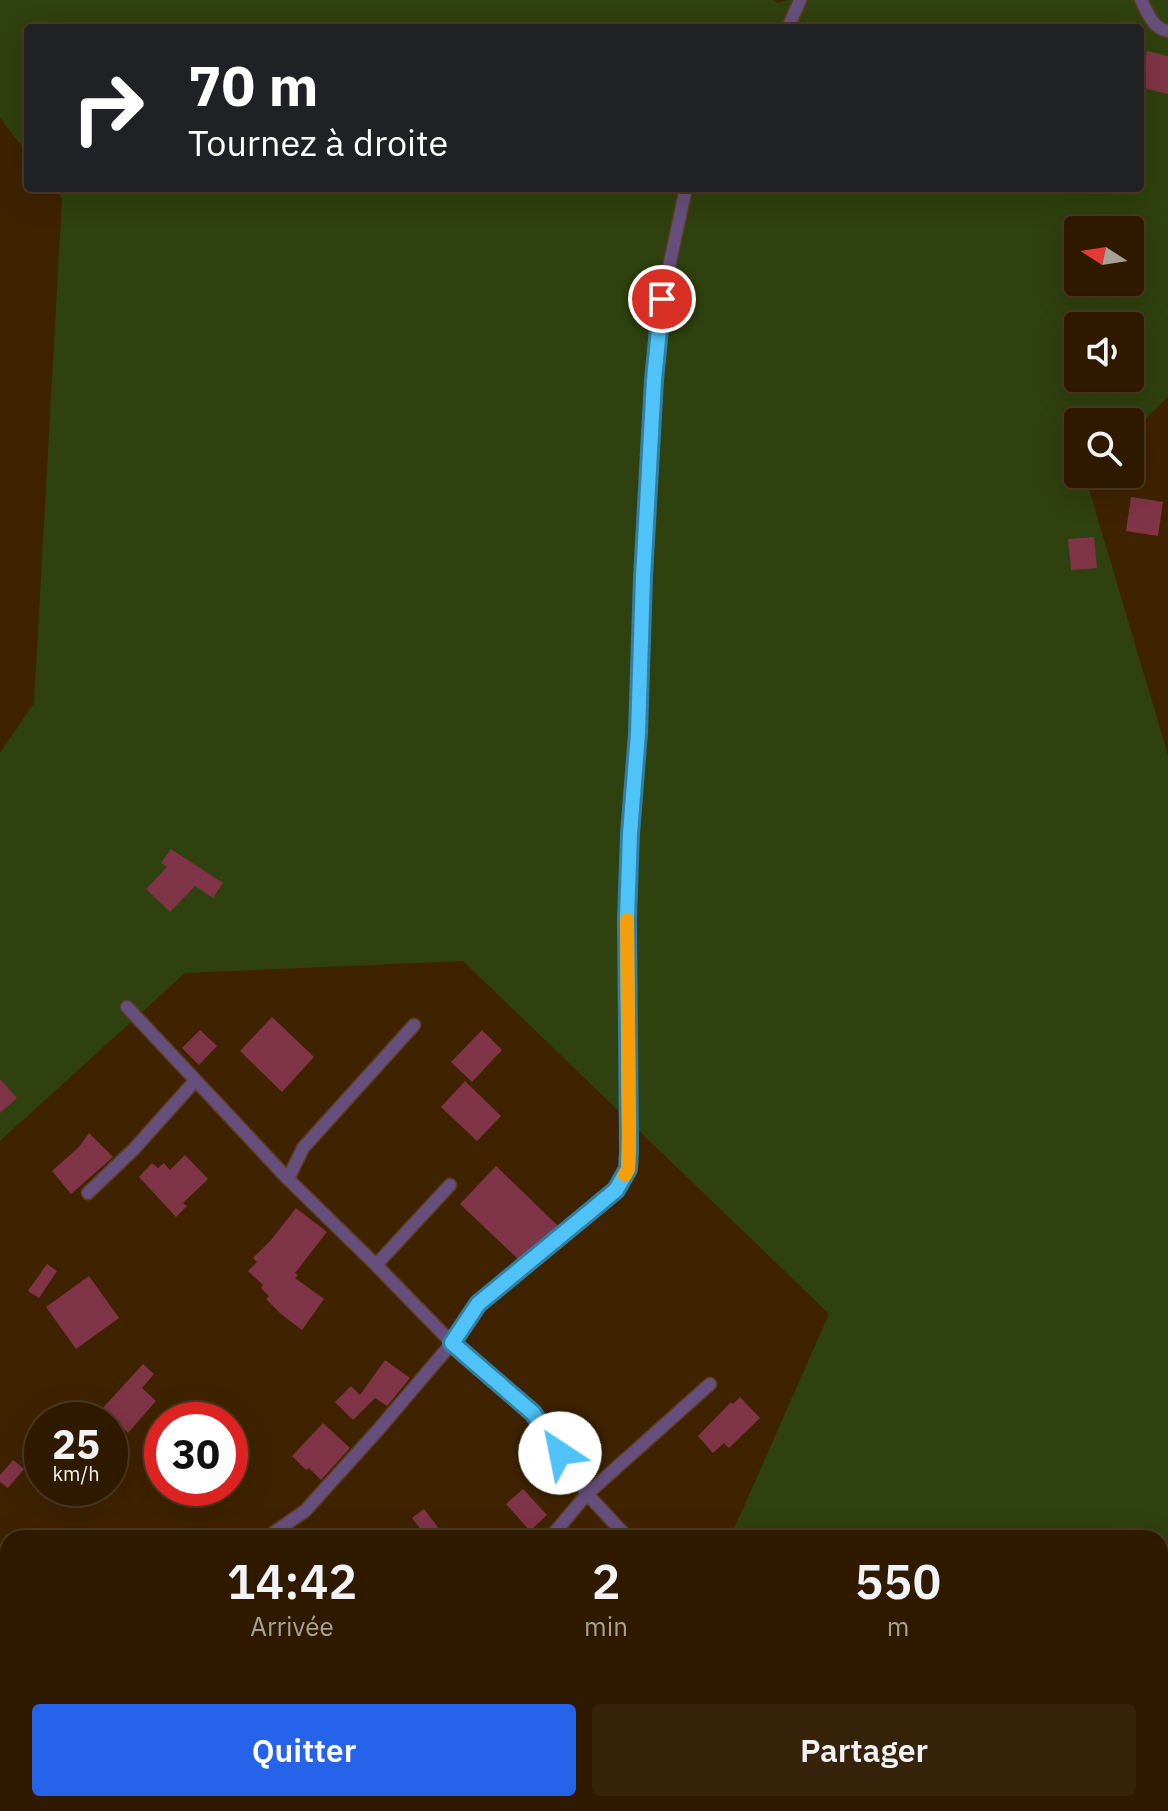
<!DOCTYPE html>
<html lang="fr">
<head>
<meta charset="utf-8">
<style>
  body { margin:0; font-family:"IBM Plex Sans",sans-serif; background:#37230a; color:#f1f3f6; height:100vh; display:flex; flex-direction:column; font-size:30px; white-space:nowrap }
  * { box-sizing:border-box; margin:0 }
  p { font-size:26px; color:#a7a199 }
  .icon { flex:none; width:44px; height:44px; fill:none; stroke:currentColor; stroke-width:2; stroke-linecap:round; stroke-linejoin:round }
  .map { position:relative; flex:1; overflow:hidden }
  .side { position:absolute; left:0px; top:1530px; width:1168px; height:282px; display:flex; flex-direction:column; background:#2f1a00; border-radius:24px 24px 0 0; box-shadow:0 8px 32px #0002,0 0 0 2px #4a3822 }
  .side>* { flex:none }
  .top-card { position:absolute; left:24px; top:24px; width:1120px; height:168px; border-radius:8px; box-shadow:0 8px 32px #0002,0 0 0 2px #4a3822; background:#202124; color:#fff; overflow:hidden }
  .needle { width:52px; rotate:282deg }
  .tools { position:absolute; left:1064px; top:216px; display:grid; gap:16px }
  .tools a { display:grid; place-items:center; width:80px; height:80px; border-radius:8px; background:#2f1a00; box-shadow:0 8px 32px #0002,0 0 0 2px #4a3822; font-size:40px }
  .speed { position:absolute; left:24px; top:1402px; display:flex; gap:16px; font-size:40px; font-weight:700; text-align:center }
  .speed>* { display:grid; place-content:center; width:104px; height:104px; border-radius:50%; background:#2f1a00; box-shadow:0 8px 32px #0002,0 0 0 2px #4a3822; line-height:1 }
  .speed small { font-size:20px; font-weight:400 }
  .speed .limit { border:12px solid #d22; background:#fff; color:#111 }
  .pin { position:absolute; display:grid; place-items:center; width:68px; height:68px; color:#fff; margin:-34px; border:4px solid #fff; border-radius:50%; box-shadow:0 2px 8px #0007 }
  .me { position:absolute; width:88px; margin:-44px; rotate:326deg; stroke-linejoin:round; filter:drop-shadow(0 0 6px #0008) }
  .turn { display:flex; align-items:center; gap:28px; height:168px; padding:0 32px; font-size:36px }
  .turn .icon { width:104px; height:104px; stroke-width:2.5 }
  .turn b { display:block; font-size:56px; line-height:68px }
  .eta { display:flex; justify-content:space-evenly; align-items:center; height:136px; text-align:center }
  .eta b { font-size:48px; font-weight:600; line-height:56px }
  .button { display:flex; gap:16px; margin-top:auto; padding:16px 32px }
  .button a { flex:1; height:92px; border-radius:8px; background:#2563eb; color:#fff; font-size:32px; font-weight:600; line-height:92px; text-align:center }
  .button a+a { background:#37230a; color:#f1f3f6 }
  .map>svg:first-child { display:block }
  .green { fill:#2f410e; fill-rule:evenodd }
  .building { fill:#7f3447 }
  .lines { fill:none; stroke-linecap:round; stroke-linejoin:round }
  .street-casing { stroke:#593e1e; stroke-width:15 }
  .street { stroke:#664f7c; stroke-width:12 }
  .route-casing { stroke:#337fa1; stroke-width:20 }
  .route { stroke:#4fc3f7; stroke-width:14 }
  .slow { stroke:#f59e0b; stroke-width:14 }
</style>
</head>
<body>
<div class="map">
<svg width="1168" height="1811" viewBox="0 0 1168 1811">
  <rect width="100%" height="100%" fill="#3f2300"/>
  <path class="green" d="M0 0H774L778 3 787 0H1168V397L1130 434V422H1078V474H1090L1086 479 1168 755V1811H614L616 1804H1160V1538H730L829 1314 463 961 185 973 0 1141V753L34 703 62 199 54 188H1140V28H28V154L0 118ZM1078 230H1130V282H1078ZM1078 326H1130V378H1078Z"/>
  <g class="building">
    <polygon points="1147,51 1168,56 1168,94 1140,87"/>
    <polygon points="1131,497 1163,502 1158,536 1126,531"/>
    <polygon points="1094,537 1097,568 1071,570 1068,539"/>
    <polygon points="171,849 223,883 213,898 195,886 170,912 146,889 167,867 161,863"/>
    <polygon points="272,1017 314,1057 282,1092 240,1051"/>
    <polygon points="200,1030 217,1046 199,1065 182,1048"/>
    <polygon points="482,1030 502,1050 472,1082 451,1062"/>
    <polygon points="0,1079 17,1098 0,1113"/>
    <polygon points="465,1081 501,1116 477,1141 441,1107"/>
    <polygon points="89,1133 113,1157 71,1194 52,1171 79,1147"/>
    <polygon points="185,1155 208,1179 183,1203 187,1206 176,1217 139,1177 152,1163 158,1168 164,1163 170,1170"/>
    <polygon points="496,1166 558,1226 518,1259 460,1204"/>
    <polygon points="296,1208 327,1232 295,1273 298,1275 295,1278 324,1299 302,1330 281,1314 266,1299 269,1296 261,1288 263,1285 248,1271 257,1262 253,1258 271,1240"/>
    <polygon points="47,1264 57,1271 39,1298 28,1291"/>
    <polygon points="89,1276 119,1318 76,1349 46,1307"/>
    <polygon points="385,1360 410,1378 387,1406 375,1398 353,1420 335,1402 351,1386 360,1395"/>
    <polygon points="143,1364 154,1374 142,1388 156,1401 128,1433 102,1409"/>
    <polygon points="740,1397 760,1418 729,1448 724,1443 713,1453 698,1436 731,1402 733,1404"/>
    <polygon points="323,1423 350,1448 321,1480 309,1468 306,1470 292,1456"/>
    <polygon points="13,1460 24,1469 8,1488 0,1482 0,1475"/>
    <polygon points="523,1489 547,1515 530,1531 506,1504"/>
    <polygon points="424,1509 446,1538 427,1538 412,1518"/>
  </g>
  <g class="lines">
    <g class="street-casing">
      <g id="street">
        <path d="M1141 0C1148 13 1152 28 1168 31"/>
        <polyline points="788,28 800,0"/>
        <polyline points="127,1007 288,1179 376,1265 452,1343 533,1413 587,1494 628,1538"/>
        <polyline points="288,1179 303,1148 414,1025"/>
        <polyline points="88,1193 134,1149 195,1081"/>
        <polyline points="376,1265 450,1185"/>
        <polyline points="266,1538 305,1511 378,1430 452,1343 478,1304 616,1190 628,1169 629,1132 627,918 630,834 638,733 643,577 654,380 662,299 686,188"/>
        <polyline points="550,1538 587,1494 710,1384"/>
        <polyline points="0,1665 8,1660"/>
        <polyline points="0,1756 8,1763"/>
        <polyline points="58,1804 68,1811"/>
        <polyline points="185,1811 191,1804"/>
        <polyline points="382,1811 387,1804"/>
      </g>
    </g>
    <use href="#street" class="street"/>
  </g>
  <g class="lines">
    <g class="route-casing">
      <polyline id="route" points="560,1453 533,1413 452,1343 478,1304 616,1190 628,1169 629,1151 627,918 630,834 638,733 643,577 654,380 662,299"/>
    </g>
    <use href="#route" class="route"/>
    <polyline class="slow" points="625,1175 628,1169 629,1132 627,920"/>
  </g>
</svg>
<div class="tools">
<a><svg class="needle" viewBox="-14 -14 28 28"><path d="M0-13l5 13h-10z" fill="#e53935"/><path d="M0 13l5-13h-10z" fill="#a7a199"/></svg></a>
<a><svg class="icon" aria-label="sound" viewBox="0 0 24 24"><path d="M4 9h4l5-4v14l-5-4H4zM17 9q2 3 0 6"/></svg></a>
<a><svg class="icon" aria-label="search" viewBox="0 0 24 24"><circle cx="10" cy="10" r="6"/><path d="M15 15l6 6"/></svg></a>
</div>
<div class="speed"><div>25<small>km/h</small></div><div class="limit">30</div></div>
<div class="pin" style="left:662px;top:299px;background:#d93025"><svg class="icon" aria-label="arrive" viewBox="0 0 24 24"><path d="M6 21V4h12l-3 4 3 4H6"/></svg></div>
<svg class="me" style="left:560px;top:1453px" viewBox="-20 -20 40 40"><circle r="19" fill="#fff"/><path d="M0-13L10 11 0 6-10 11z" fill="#4fc3f7"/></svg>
<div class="top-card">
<div class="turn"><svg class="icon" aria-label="right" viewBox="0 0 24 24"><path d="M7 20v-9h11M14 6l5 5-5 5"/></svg><div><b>70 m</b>Tournez à droite</div></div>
</div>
<section class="side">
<div class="eta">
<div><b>14:42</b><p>Arrivée</p></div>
<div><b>2</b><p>min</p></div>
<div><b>550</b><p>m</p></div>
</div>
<div class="button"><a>Quitter</a><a>Partager</a></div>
</section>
</div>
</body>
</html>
